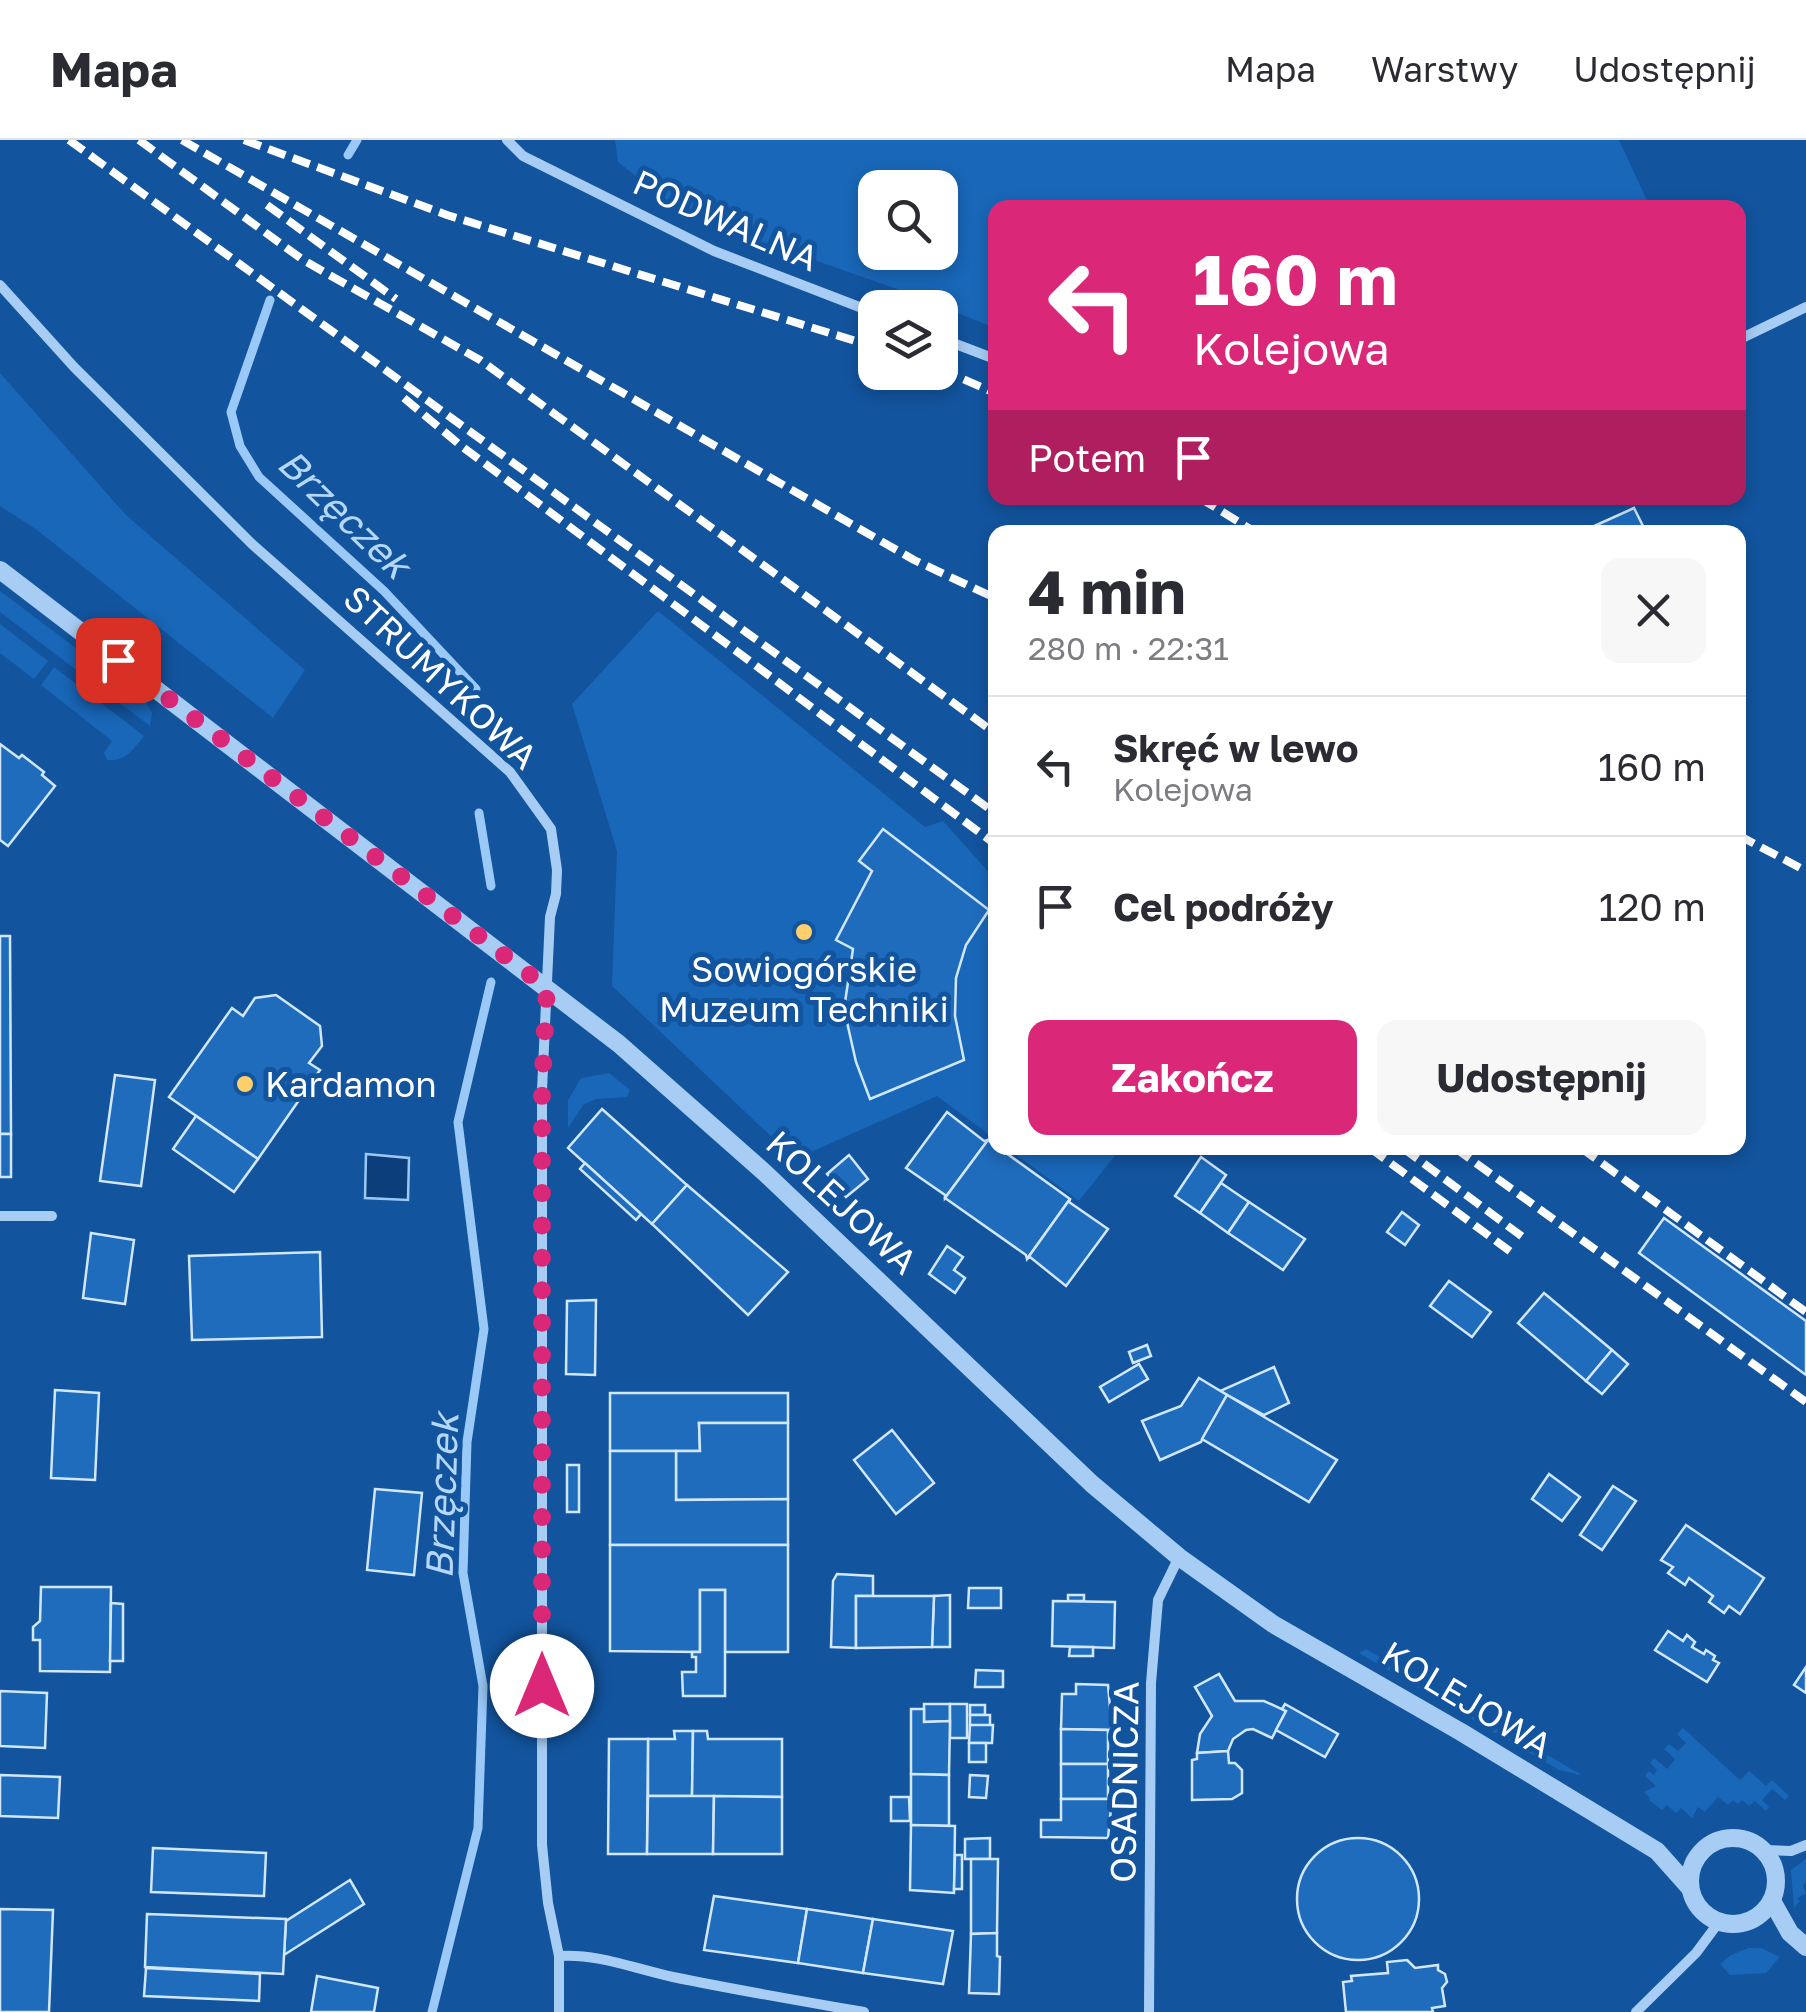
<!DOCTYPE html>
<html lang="pl">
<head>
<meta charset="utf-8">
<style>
  body { margin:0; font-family:"Golos Text",sans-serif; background:#f7f7f7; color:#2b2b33; height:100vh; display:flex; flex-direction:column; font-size:38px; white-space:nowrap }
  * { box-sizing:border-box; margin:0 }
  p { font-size:32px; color:#7c7c81 }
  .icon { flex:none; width:55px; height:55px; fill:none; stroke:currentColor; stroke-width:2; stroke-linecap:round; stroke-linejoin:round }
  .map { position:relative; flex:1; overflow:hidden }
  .panel { position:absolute; left:988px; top:385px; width:758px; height:630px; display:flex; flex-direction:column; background:#fff; border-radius:20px; box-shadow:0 5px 15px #0003 }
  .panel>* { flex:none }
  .banner { position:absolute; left:988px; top:60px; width:758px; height:305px; border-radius:20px; box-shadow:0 5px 15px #0003; background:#db2777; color:#fff; overflow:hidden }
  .tools { position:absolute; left:858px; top:30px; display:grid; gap:20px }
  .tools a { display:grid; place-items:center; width:100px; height:100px; border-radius:20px; background:#fff; box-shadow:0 5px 15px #0003; font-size:50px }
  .pin { position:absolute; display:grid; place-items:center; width:85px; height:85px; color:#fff; margin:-42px; border-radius:20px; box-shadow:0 5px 15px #0006 }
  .me { position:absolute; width:110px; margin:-55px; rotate:0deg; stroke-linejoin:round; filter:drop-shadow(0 0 8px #0008) }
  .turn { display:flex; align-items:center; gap:35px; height:210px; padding:0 40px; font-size:45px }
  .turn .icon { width:130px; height:130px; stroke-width:2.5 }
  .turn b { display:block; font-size:70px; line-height:85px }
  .then { display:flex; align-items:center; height:95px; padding:0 40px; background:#0003; gap:20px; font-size:38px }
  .round { display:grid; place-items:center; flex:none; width:105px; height:105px; border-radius:20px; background:#f7f7f7 }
  .headline { display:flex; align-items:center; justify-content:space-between; height:170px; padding:0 40px }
  h1 { font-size:60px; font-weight:700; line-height:75px }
  .action { display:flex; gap:20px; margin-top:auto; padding:20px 40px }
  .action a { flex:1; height:115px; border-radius:20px; background:#db2777; color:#fff; font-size:40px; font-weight:700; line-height:115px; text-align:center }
  .action a+a { background:#f7f7f7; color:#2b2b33 }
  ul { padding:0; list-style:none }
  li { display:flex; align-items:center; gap:30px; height:140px; padding:0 40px; border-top:2px solid #e1e1e2 }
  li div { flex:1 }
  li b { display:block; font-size:38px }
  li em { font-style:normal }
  header { display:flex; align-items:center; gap:60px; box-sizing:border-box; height:140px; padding:0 50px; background:#fff; border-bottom:2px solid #e1e1e2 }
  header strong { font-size:48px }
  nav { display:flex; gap:55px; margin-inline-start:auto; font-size:35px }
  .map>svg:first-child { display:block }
  .green { fill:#1967b8; fill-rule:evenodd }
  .water { fill:#0b3e7a; stroke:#9ac9f8; stroke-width:2.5 }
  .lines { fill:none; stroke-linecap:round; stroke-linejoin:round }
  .stream { stroke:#9ac9f8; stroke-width:9 }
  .building { fill:#1f6cbd; stroke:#d1e7fe; stroke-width:2.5 }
  .minor { stroke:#a8cdf5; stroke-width:10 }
  .tertiary { stroke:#a8cdf5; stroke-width:18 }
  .rail { stroke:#fff; stroke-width:8; stroke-dasharray:18 8; stroke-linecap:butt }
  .route { stroke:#db2777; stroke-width:18; stroke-dasharray:0 32.4 }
  .poi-dot { fill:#ffcf6c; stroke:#12549e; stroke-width:4 }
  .labels { text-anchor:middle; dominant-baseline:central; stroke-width:10; stroke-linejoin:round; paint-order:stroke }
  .street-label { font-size:35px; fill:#fff; stroke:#12549e }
  .poi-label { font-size:35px; fill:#fff; stroke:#12549e }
  .water-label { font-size:38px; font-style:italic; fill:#b5d7fb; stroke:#12549e }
</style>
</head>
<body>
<header>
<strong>Mapa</strong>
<nav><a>Mapa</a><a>Warstwy</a><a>Udostępnij</a></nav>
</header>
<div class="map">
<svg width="1806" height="1872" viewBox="0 0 1806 1872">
  <rect width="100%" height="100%" fill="#12549e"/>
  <g class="green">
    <path d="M615 0H1619L1650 67 995 68V188L900 150 685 75 618 22ZM875 48H940V112H875Z"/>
    <polygon points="0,233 126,375 305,530 273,578 37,390 0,366"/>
    <polygon points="0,451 145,560 152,573 150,586 0,472"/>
    <polygon points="658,471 925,687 943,681 995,739 995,999 937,956 795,1019 612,846 617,711 572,564"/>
    <polygon points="0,484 48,521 34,539 0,513"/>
    <path d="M54 527 144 596C133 609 126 622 107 620L104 613 112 601 41 545Z"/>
    <polygon points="609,933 630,950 627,957 597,959 584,964 568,988 568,960 581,938"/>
    <polygon points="1007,1008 1121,1008 1079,1061"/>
    <polygon points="1366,1509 1580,1634 1580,1635 1559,1630 1359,1513"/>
    <polygon points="1683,1588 1740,1640 1749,1631 1766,1646 1772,1640 1789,1656 1785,1660 1772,1649 1762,1660 1769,1667 1766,1671 1755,1661 1749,1666 1742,1660 1738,1664 1733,1660 1728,1665 1718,1657 1705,1672 1698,1667 1692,1678 1681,1668 1676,1673 1667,1665 1662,1670 1649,1660 1650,1658 1644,1652 1656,1646 1645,1636 1649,1631 1654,1635 1657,1630 1650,1623 1654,1618 1667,1629 1675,1619 1664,1609 1669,1604 1678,1611 1686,1603 1677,1594"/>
    <polygon points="1806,1719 1806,1741 1803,1745 1806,1754 1797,1758 1800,1761 1794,1768 1791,1730"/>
    <polygon points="1748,1808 1761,1808 1780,1817 1766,1833 1730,1835 1720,1824 1731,1815"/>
  </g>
  <polygon class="water" points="366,1014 409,1018 408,1060 365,1058"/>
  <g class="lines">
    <g class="stream">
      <polyline points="348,15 357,0"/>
      <polyline points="270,160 231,272 240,306 259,337 384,451 476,549"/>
      <polyline points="479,673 491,746"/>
      <polyline points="432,1872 478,1688 483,1546 463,1433 467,1302 484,1189 458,982 491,842"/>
    </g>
  </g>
  <g class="building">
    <polygon points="1634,368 1646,392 1581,392"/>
    <polygon points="0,604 19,618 22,615 44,632 42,635 55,646 8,706 0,700"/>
    <polygon points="883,689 989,770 966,805 956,838 955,876 964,920 870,959 856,922 844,869 853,809 836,800 872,731 859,721"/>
    <polygon points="0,796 10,796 11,994 0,994"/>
    <polygon points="276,855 320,886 322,906 309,923 320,930 258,1019 169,957 232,868 243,876 255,858"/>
    <polygon points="115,935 155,940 141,1046 100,1041"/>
    <polygon points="602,969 687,1045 652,1084 568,1008"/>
    <polygon points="947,972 984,1001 988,1000 945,1058 945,1055 906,1028"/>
    <polygon points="196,976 258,1019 234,1052 173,1009"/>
    <rect x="0" y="994" width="11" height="43"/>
    <polygon points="988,1000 1070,1059 1027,1119 1026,1115 945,1058"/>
    <polygon points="849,1015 868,1039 846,1057 827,1034"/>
    <polygon points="1201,1017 1226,1035 1200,1073 1175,1056"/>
    <polygon points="585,1023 641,1074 636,1080 580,1029"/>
    <polygon points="1221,1043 1249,1062 1228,1093 1200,1073"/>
    <polygon points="687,1045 788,1132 748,1175 652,1084"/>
    <polygon points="1070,1059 1069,1062 1108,1089 1066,1146 1030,1117 1027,1119"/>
    <polygon points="1249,1062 1305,1099 1283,1130 1228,1093"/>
    <polygon points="1402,1072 1419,1085 1405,1105 1387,1092"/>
    <polygon points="1664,1078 1806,1181 1806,1235 1639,1113"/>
    <polygon points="91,1093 134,1100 125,1164 83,1158"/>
    <polygon points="947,1106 963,1117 954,1130 965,1138 955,1153 929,1134"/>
    <polygon points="320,1112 322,1197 192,1200 189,1116"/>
    <polygon points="1449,1141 1491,1172 1472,1197 1430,1166"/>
    <polygon points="1544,1153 1612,1210 1586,1241 1518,1183"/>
    <polygon points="596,1160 595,1235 566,1234 567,1161"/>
    <polygon points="1147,1205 1151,1216 1133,1223 1129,1212"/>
    <polygon points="1612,1210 1628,1224 1602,1254 1586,1241"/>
    <polygon points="1139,1224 1148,1239 1109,1262 1100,1247"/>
    <polygon points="1274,1227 1289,1263 1264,1275 1220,1251"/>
    <polygon points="1199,1238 1227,1255 1201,1302 1160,1320 1142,1281 1181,1266"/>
    <polygon points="55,1250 99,1253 95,1340 51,1338"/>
    <polygon points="610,1253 788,1253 788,1283 699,1283 700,1311 610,1311"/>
    <polygon points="1227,1255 1337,1320 1309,1362 1202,1299"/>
    <polygon points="699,1283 788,1283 788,1359 676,1360 676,1311 700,1311"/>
    <polygon points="892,1290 934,1343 896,1374 854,1320"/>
    <polygon points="610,1311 676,1311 676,1360 788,1359 788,1405 610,1405"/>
    <rect x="567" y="1325" width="12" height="47"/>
    <polygon points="1549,1334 1580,1357 1562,1381 1532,1359"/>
    <polygon points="1613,1346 1636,1361 1602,1410 1580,1395"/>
    <polygon points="375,1349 422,1353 414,1435 367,1430"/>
    <polygon points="1686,1385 1764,1438 1740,1474 1729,1466 1724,1473 1709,1462 1713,1456 1689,1438 1685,1445 1668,1433 1673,1427 1661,1420"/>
    <polygon points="610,1405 788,1405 788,1512 725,1512 725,1450 700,1450 700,1512 610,1511"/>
    <polygon points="837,1434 873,1436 873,1456 856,1456 856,1508 831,1507 833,1441"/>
    <polygon points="41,1447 111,1447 110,1532 40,1531 40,1500 33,1500 33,1487 40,1481"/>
    <polygon points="969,1448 1001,1448 1001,1468 968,1468"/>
    <polygon points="700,1450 725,1450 725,1556 683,1556 682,1532 696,1532 696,1517 692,1517 692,1512 700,1512"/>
    <polygon points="950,1455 950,1507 932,1507 934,1456"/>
    <rect x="1068" y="1455" width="16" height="6"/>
    <polygon points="856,1456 934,1456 932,1507 856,1508"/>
    <polygon points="1053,1461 1115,1462 1114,1508 1052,1506"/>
    <polygon points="111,1463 123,1464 123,1521 110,1521"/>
    <polygon points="1668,1491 1683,1501 1687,1495 1695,1502 1692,1507 1704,1514 1706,1510 1715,1516 1713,1520 1719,1523 1707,1542 1655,1510"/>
    <polygon points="1070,1507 1093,1507 1093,1516 1069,1516"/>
    <polygon points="1806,1527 1806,1553 1794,1545"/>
    <polygon points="976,1530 1003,1531 1003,1547 975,1547"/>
    <polygon points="1219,1534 1235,1561 1264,1561 1286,1571 1272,1598 1253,1589 1246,1590 1233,1599 1228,1611 1197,1613 1200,1594 1212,1576 1195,1547"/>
    <polygon points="1076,1544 1108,1545 1112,1590 1061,1589 1062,1554 1076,1554"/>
    <polygon points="0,1551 47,1553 45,1608 0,1606"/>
    <polygon points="924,1564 950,1564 950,1581 924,1582"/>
    <rect x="950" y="1564" width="17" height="34"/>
    <polygon points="1285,1564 1338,1594 1325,1617 1276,1590 1286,1571 1282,1569"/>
    <rect x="970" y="1565" width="15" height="10"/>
    <polygon points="911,1569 924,1569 924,1582 950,1581 949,1635 911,1634"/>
    <polygon points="970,1575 990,1575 990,1586 970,1585"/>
    <polygon points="970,1585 993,1585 992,1603 969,1603"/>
    <polygon points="1061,1589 1108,1590 1108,1624 1061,1624"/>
    <polygon points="674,1591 693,1591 692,1656 648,1656 648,1599 675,1599"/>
    <polygon points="693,1591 707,1591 708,1599 782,1599 782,1657 692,1656"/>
    <polygon points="609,1599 648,1599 647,1714 608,1714"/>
    <rect x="969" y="1603" width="17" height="19"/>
    <polygon points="1228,1611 1229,1623 1235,1623 1242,1630 1242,1653 1232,1659 1192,1660 1192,1620 1197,1619 1197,1613"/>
    <rect x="1061" y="1624" width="47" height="35"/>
    <polygon points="911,1634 949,1635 949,1686 911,1685"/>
    <polygon points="0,1635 60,1637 58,1678 0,1676"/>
    <polygon points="970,1635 988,1636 986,1658 969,1657"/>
    <polygon points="648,1656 714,1656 713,1714 647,1714"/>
    <polygon points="714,1656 782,1657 782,1714 713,1714"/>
    <polygon points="891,1657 909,1657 910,1681 891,1681"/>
    <polygon points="1061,1659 1112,1659 1108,1698 1041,1697 1041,1680 1061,1680"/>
    <polygon points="911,1685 955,1686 954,1753 910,1750"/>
    <polygon points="990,1698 990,1719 965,1719 965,1699"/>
    <circle cx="1358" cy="1759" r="61"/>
    <polygon points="153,1708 266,1713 264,1756 151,1752"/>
    <polygon points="955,1715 962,1715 962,1749 954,1749"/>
    <polygon points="971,1719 998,1719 997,1793 971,1794"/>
    <polygon points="350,1740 364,1764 284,1815 286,1781"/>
    <polygon points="714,1756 807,1769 798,1823 704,1810"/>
    <polygon points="0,1769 53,1770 49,1872 0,1872"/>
    <polygon points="807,1769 873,1779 863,1833 798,1823"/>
    <polygon points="147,1774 286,1779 283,1834 145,1827"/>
    <polygon points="873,1779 953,1791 943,1844 863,1833"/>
    <polygon points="997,1793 997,1816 1000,1817 999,1854 969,1853 971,1794"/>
    <polygon points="1407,1820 1415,1828 1438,1825 1438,1830 1445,1834 1447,1842 1442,1848 1445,1866 1432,1868 1433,1872 1346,1872 1343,1842 1352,1841 1351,1836 1388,1833 1387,1822"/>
    <polygon points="146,1828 260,1834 259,1861 144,1856"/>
    <polygon points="317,1836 378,1848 374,1872 311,1872"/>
  </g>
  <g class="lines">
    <g class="minor">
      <polyline points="507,0 523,16 714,111 875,173"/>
      <polyline points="0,145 74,227 252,404 510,632 551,689 557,730 556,754 550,777 542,950 542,1705 548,1763 559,1816 559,1872"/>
      <polyline points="940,198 995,219"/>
      <polyline points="1738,200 1806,167"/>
      <polyline points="0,1076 52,1076"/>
      <polyline points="1764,1710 1791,1711 1806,1705"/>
      <path d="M559 1816C596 1813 636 1829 673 1837 736 1850 800 1861 864 1872"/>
      <polyline points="1149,1872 1151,1543 1158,1460 1179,1417"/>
      <polyline points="1636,1872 1696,1813 1719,1782"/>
    </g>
    <g class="tertiary">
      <polyline points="0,430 619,904 765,1033 1092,1344 1179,1417 1273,1484 1461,1592 1657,1711 1689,1747"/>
      <circle cx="1733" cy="1741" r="43"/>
      <polyline points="1772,1761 1790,1793 1806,1807"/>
    </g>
    <g class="rail">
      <polyline points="69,0 995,673"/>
      <polyline points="139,0 303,120 480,220 995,593"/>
      <polyline points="182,0 914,420 995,458"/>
      <polyline points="244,0 447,75 875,207"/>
      <polyline points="267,65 396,159"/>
      <polyline points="940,229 995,253"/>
      <polyline points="404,258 460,305 995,704"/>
      <polyline points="1200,358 1255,392"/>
      <polyline points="1738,695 1806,731"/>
      <polyline points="1370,1008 1515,1115"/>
      <polyline points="1403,1008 1524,1098"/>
      <polyline points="1455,1008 1806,1262"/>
      <polyline points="1581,1008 1806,1172"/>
    </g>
  </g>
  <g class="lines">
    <polyline class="route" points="118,520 547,848 542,950 542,1546"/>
  </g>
  <g class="poi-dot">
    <circle cx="804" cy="792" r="10"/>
    <circle cx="245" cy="944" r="10"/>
  </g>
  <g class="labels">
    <g class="street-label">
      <text transform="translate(726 80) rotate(24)">PODWALNA</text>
      <text transform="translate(441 537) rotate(43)">STRUMYKOWA</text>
      <text transform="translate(842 1062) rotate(43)">KOLEJOWA</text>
      <text transform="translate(1467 1559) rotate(31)">KOLEJOWA</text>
      <text transform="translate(1124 1642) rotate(-89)">OSADNICZA</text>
    </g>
    <g class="poi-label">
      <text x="804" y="829">Sowiogórskie<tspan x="804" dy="40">Muzeum Techniki</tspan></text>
      <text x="265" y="944" text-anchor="start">Kardamon</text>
    </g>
    <g class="water-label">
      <text transform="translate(345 373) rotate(44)">Brzęczek</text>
      <text transform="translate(441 1356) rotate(-88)">Brzęczek</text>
    </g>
  </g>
</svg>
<div class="tools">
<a><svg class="icon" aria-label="search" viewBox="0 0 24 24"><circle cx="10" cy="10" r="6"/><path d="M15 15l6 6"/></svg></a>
<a><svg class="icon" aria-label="layers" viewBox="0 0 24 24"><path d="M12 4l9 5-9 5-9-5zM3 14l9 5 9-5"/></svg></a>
</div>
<div class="pin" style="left:118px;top:520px;background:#d93025"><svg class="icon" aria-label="arrive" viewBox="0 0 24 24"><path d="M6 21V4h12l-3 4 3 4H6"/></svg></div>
<svg class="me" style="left:542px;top:1546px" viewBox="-20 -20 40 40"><circle r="19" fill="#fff"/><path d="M0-13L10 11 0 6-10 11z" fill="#db2777"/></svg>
<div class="banner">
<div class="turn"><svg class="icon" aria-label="left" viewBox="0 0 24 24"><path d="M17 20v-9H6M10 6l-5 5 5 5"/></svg><div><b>160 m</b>Kolejowa</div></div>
<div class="then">Potem<svg class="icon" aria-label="arrive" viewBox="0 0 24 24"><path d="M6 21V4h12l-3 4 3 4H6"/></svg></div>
</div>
<section class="panel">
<div class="headline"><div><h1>4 min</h1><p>280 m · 22:31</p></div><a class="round"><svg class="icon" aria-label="close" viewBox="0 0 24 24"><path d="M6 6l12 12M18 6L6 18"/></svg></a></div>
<ul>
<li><svg class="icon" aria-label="left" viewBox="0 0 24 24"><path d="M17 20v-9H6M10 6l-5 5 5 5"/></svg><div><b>Skręć w lewo</b><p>Kolejowa</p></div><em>160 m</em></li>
<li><svg class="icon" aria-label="arrive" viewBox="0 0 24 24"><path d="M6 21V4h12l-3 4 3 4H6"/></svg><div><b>Cel podróży</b></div><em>120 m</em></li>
</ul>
<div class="action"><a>Zakończ</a><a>Udostępnij</a></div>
</section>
</div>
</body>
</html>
